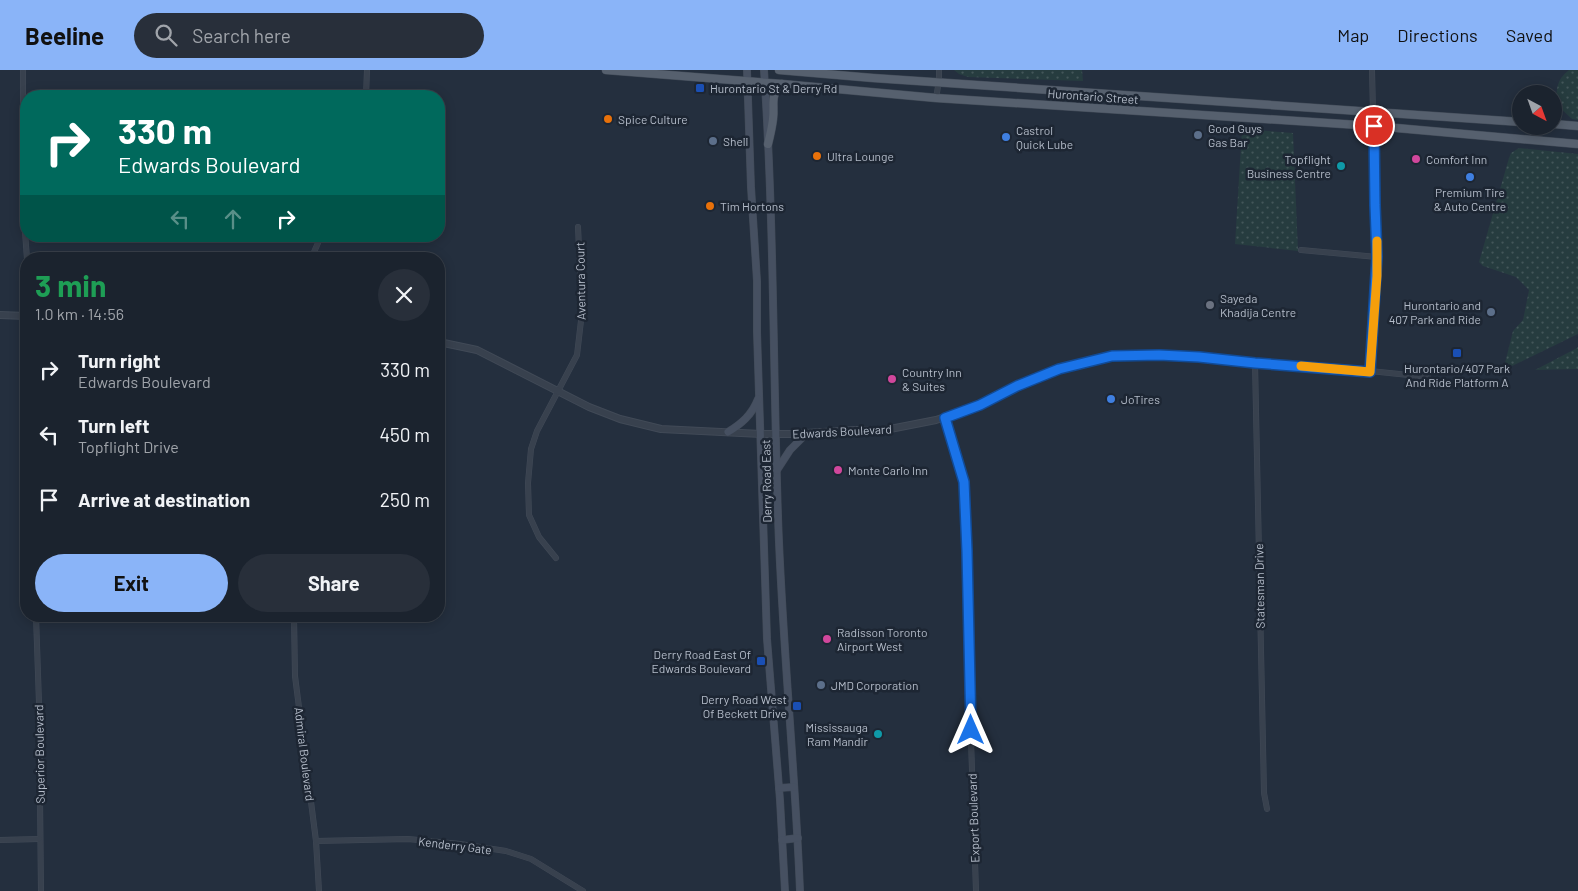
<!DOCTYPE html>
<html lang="en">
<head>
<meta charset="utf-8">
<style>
  body { margin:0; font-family:Barlow,sans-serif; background:#282f3a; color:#f1f3f6; height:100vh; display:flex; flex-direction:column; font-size:19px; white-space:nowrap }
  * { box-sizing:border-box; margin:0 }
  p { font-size:16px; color:#a0a4aa }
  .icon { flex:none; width:28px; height:28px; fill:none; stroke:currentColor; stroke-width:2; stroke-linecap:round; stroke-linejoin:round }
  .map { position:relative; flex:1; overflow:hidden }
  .drawer { position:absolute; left:20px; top:182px; width:425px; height:370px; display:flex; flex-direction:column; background:#1b232e; border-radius:20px; box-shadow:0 2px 12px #0003,0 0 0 1px #39404a }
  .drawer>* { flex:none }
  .guide { position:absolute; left:20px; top:20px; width:425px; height:152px; border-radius:20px; box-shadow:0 2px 12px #0003,0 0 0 1px #39404a; background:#00695c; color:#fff; overflow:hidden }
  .needle { width:32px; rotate:139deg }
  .tools { position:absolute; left:1512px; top:15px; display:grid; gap:10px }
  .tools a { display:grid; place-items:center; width:50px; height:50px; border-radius:50%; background:#1b232e; box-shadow:0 2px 12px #0003,0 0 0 1px #39404a; font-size:25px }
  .pin { position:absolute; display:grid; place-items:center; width:42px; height:42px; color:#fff; margin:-21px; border:2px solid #fff; border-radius:50%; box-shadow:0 1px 5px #0007 }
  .me { position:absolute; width:55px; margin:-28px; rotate:0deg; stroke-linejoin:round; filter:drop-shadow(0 0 4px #0008) }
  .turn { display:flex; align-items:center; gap:18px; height:105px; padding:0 15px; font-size:22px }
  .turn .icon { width:65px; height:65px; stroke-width:2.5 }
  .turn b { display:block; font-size:35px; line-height:42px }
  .lanes { display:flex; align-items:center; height:48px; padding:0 15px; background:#0003; justify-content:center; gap:25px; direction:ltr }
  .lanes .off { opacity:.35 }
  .round { display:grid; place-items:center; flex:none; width:52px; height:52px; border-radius:26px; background:#282f3a }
  .head { display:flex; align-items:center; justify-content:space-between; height:85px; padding:0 15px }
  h1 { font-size:30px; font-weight:700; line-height:38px; color:#1e9e55 }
  .action { display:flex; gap:10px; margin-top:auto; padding:10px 15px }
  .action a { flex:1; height:58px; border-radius:30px; background:#8ab4f8; color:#111; font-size:20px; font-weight:700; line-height:58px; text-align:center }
  .action a+a { background:#282f3a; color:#f1f3f6 }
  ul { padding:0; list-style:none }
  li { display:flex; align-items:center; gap:15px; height:65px; padding:0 15px }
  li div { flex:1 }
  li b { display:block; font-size:19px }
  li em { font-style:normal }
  header { display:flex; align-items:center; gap:30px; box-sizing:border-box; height:70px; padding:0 25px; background:#8ab4f8; color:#111 }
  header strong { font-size:24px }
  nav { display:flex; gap:28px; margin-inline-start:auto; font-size:18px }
  .search { width:350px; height:45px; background:#282f3a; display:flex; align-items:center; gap:12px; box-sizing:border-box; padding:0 18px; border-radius:28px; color:#a0a4aa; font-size:19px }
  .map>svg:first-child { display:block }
  .grass { fill:url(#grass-dots) }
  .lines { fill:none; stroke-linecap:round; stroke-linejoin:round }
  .minor-casing { stroke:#414a57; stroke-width:6 }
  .tertiary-casing { stroke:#414a57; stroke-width:8 }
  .secondary-casing { stroke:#414a57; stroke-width:8 }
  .primary-casing { stroke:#414a57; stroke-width:9 }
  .minor { stroke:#38414e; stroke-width:5 }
  .tertiary { stroke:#38414e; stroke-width:6 }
  .secondary { stroke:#465061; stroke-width:7 }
  .primary { stroke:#56606e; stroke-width:8 }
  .route-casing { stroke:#114b97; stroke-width:12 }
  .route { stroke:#1a73e8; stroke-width:9 }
  .slow { stroke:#f59e0b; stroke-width:9 }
  .transit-dot { fill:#1a4fb4; stroke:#1d2633; stroke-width:2 }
  .food-dot { fill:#e8710a; stroke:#1d2633; stroke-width:2 }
  .service-dot { fill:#5c6f8a; stroke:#1d2633; stroke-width:2 }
  .shop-dot { fill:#3f7fe0; stroke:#1d2633; stroke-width:2 }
  .hotel-dot { fill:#d1479c; stroke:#1d2633; stroke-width:2 }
  .culture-dot { fill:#0f9aa8; stroke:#1d2633; stroke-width:2 }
  .worship-dot { fill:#6b7280; stroke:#1d2633; stroke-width:2 }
  .labels { text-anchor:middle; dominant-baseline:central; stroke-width:5; stroke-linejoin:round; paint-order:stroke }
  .poi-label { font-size:12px; fill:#b4bcc9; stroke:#1d2633; text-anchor:start }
  .street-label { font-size:12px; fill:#b4bcc9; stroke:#1d2633 }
</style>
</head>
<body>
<header>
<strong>Beeline</strong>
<div class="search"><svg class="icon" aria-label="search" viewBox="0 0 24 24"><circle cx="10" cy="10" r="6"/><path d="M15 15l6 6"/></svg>Search here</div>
<nav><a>Map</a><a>Directions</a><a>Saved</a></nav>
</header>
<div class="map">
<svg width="1578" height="821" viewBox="0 0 1578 821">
  <defs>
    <pattern id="grass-dots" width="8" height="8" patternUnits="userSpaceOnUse" patternTransform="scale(1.25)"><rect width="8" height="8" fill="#263c3f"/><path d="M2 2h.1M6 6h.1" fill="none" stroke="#435659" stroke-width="1.8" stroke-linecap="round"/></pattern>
  </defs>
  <rect width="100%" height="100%" fill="#242f3e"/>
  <g class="grass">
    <polygon points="954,0 1082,0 1083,11 968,7 959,4"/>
    <path d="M1569 0H1578V50L1572 49 1557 35C1556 20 1556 10 1569 0Z"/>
    <polygon points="1242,59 1293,63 1298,181 1235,174"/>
    <polygon points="1519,78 1578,84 1578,264 1512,296 1505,293 1513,261 1523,250 1529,220 1516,207 1483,196 1479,192 1509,88 1511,83"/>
    <polygon points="1578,277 1578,299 1535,300 1577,278"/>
  </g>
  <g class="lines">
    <g class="minor-casing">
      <g id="minor">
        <polyline points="23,0 23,134 27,189"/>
        <polyline points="1372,0 1373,42"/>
        <polyline points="366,26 367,0"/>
        <polyline points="936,28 939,11 939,0"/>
        <polyline points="1301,180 1377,187"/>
        <polyline points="311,189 321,166"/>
        <polyline points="1255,293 1264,723 1267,739"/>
        <polyline points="1370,301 1428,307"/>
        <polyline points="945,348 964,412 966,440 971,670 976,821"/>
        <polyline points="556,488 539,467 529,445 528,413 531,379 537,361 577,285 582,242 578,157"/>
        <polyline points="36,546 39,633 41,821"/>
        <polyline points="294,546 295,606 316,771 319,821"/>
        <polyline points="0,770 39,769"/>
        <polyline points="316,771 408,769 460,774 506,781 531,789 583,821"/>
      </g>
    </g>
    <g class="tertiary-casing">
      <g id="tertiary">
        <polyline points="0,245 26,246"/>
        <polyline points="439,272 477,280 589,337 620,349 661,359 761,364 790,364 856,360 885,360 936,350 980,335 1017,316 1059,299 1112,286 1159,285 1199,287 1255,293 1370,301 1377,187 1375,135 1373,42"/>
      </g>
    </g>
    <g class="secondary-casing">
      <g id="secondary">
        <polyline points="747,0 751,117 757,211 757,262 767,569 780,730 785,821"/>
        <path d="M764 0C774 148 773 297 778 446 782 571 795 696 800 821"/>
        <path d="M728 362C741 354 752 345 758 329"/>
        <polyline points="777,400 790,380 807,363"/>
        <polyline points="779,718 794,717"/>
        <polyline points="782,770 798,768"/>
      </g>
    </g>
    <g class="primary-casing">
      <g id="primary">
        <polyline points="606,0 782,14 936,28 1374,56 1578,74"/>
        <polyline points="779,0 873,8 1521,52"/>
        <polyline points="1554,54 1578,56"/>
        <path d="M768 74C770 66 772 57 773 49 775 34 769 26 782 14"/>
      </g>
    </g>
    <use href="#minor" class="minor"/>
    <use href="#tertiary" class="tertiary"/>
    <use href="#secondary" class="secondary"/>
    <use href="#primary" class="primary"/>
  </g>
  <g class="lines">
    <g class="route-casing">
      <polyline id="route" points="971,660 967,481 964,412 945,348 980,335 1017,316 1059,299 1112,286 1159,285 1199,287 1255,293 1370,302 1377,187 1375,135 1374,56"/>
    </g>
    <use href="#route" class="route"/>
    <polyline class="slow" points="1301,296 1370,302 1377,206 1377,171"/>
  </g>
  <g class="transit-dot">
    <rect x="695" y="13" width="10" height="10" rx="2.5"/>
    <rect x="1452" y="278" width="10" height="10" rx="2.5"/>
    <rect x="756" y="586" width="10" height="10" rx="2.5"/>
    <rect x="792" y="631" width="10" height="10" rx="2.5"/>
  </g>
  <g class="food-dot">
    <circle cx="608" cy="49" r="5"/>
    <circle cx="817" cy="86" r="5"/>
    <circle cx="710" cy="136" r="5"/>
  </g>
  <g class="service-dot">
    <circle cx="1198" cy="65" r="5"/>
    <circle cx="713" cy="71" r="5"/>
    <circle cx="1491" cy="242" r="5"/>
    <circle cx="821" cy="615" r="5"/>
  </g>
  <g class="shop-dot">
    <circle cx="1006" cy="67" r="5"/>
    <circle cx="1470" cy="107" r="5"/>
    <circle cx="1111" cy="329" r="5"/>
  </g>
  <g class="hotel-dot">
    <circle cx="1416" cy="89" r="5"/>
    <circle cx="892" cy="309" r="5"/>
    <circle cx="838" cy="400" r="5"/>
    <circle cx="827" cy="569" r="5"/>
  </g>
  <g class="culture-dot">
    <circle cx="1341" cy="96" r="5"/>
    <circle cx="878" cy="664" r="5"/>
  </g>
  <circle class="worship-dot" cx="1210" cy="235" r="5"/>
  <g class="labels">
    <g class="poi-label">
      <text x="710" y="18">Hurontario St &amp; Derry Rd</text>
      <text x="618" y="49">Spice Culture</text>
      <text x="1208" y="58">Good Guys<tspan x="1208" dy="14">Gas Bar</tspan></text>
      <text x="1016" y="60">Castrol<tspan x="1016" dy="14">Quick Lube</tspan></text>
      <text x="723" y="71">Shell</text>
      <text x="827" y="86">Ultra Lounge</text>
      <text x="1331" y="89" text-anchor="end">Topflight<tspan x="1331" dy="14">Business Centre</tspan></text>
      <text x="1426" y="89">Comfort Inn</text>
      <text x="1470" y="122" text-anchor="middle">Premium Tire<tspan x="1470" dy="14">&amp; Auto Centre</tspan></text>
      <text x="720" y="136">Tim Hortons</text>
      <text x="1220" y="228">Sayeda<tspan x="1220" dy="14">Khadija Centre</tspan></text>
      <text x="1481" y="235" text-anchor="end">Hurontario and<tspan x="1481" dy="14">407 Park and Ride</tspan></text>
      <text x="1457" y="298" text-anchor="middle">Hurontario/407 Park<tspan x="1457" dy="14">And Ride Platform A</tspan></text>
      <text x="902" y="302">Country Inn<tspan x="902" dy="14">&amp; Suites</tspan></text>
      <text x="1121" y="329">JoTires</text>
      <text x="848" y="400">Monte Carlo Inn</text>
      <text x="837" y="562">Radisson Toronto<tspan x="837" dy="14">Airport West</tspan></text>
      <text x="751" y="584" text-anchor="end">Derry Road East Of<tspan x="751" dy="14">Edwards Boulevard</tspan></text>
      <text x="831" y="615">JMD Corporation</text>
      <text x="787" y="629" text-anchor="end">Derry Road West<tspan x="787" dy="14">Of Beckett Drive</tspan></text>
      <text x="868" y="657" text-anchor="end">Mississauga<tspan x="868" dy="14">Ram Mandir</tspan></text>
    </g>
    <g class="street-label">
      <text transform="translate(1093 26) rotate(4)">Hurontario Street</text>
      <text transform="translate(580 211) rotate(-91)">Aventura Court</text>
      <text transform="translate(842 361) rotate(-3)">Edwards Boulevard</text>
      <text transform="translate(766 411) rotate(-91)">Derry Road East</text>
      <text transform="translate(1259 516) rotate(-91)">Statesman Drive</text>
      <text transform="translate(39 684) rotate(-91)">Superior Boulevard</text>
      <text transform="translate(305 684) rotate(83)">Admiral Boulevard</text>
      <text transform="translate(973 748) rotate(-92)">Export Boulevard</text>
      <text transform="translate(455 775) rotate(7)">Kenderry Gate</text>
    </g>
  </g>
</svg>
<div class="tools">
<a><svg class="needle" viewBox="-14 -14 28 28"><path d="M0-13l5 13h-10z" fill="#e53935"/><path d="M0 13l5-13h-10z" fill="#a0a4aa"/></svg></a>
</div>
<div class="pin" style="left:1374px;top:56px;background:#d93025"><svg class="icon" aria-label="arrive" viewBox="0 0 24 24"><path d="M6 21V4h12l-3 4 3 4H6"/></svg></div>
<svg class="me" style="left:971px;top:660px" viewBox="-20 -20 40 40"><path d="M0-17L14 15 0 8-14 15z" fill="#1a73e8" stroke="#fff" stroke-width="4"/></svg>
<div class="guide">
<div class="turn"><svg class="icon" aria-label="right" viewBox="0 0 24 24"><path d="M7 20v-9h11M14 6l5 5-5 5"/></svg><div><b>330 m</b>Edwards Boulevard</div></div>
<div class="lanes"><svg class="icon off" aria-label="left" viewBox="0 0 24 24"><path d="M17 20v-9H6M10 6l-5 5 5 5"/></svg><svg class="icon off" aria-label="ahead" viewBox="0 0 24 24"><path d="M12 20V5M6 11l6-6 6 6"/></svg><svg class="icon" aria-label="right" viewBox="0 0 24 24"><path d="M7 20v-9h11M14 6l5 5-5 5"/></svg></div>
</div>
<section class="drawer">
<div class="head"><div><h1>3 min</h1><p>1.0 km · 14:56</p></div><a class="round"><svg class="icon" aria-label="close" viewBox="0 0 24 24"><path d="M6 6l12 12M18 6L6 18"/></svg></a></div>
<ul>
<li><svg class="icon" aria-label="right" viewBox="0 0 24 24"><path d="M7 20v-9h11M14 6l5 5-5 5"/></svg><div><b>Turn right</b><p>Edwards Boulevard</p></div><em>330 m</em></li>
<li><svg class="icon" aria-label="left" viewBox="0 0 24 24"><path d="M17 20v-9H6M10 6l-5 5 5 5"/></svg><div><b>Turn left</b><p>Topflight Drive</p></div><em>450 m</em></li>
<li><svg class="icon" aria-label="arrive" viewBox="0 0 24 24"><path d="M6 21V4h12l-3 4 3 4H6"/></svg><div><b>Arrive at destination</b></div><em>250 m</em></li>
</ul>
<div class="action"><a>Exit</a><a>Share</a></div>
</section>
</div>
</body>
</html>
